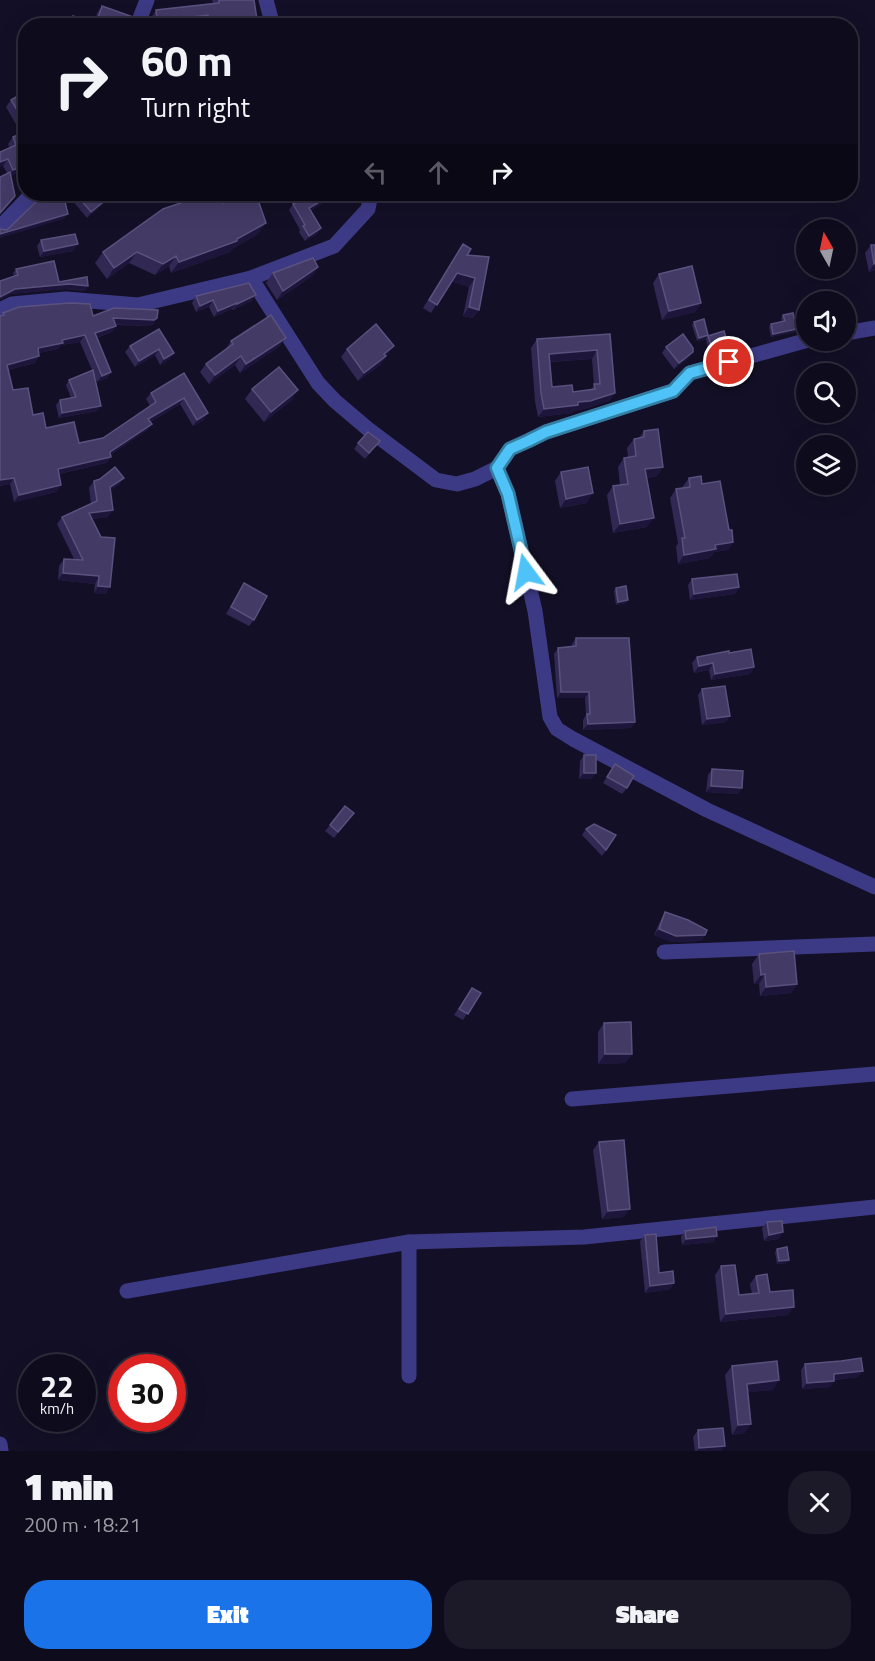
<!DOCTYPE html>
<html lang="en">
<head>
<meta charset="utf-8">
<style>
  body { margin:0; font-family:"Titillium Web",sans-serif; background:#1c1929; color:#f1f3f6; height:100vh; display:flex; flex-direction:column; font-size:22px; white-space:nowrap }
  * { box-sizing:border-box; margin:0 }
  p { font-size:20px; color:#9b9ba3 }
  .icon { flex:none; width:33px; height:33px; fill:none; stroke:currentColor; stroke-width:2; stroke-linecap:round; stroke-linejoin:round }
  .map { position:relative; height:1451px; overflow:hidden }
  .side { display:flex; flex-direction:column; background:#0e0b1c; flex:1 }
  .side>* { flex:none }
  .hud { position:absolute; left:18px; top:18px; width:840px; height:183px; border-radius:24px; box-shadow:0 6px 24px #0002,0 0 0 2px #2e2b3b; background:#0e0b1c; color:#f1f3f6; overflow:hidden }
  .needle { width:39px; rotate:351deg }
  .tools { position:absolute; left:796px; top:219px; display:grid; gap:12px }
  .tools a { display:grid; place-items:center; width:60px; height:60px; border-radius:50%; background:#0e0b1c; box-shadow:0 6px 24px #0002,0 0 0 2px #2e2b3b; font-size:30px }
  .speed { position:absolute; left:18px; top:1354px; display:flex; gap:12px; font-size:30px; font-weight:700; text-align:center }
  .speed>* { display:grid; place-content:center; width:78px; height:78px; border-radius:50%; background:#0e0b1c; box-shadow:0 6px 24px #0002,0 0 0 2px #2e2b3b; line-height:1 }
  .speed small { font-size:15px; font-weight:400 }
  .speed .limit { border:9px solid #d22; background:#fff; color:#111 }
  .pin { position:absolute; display:grid; place-items:center; width:51px; height:51px; color:#fff; margin:-26px; border:3px solid #fff; border-radius:50%; box-shadow:0 2px 6px #0007 }
  .me { position:absolute; width:66px; margin:-33px; rotate:347deg; stroke-linejoin:round; filter:drop-shadow(0 0 4px #0008) }
  .turn { display:flex; align-items:center; gap:21px; height:126px; padding:0 24px; font-size:27px }
  .turn .icon { width:78px; height:78px; stroke-width:2.5 }
  .turn b { display:block; font-size:42px; line-height:51px }
  .lanes { display:flex; align-items:center; height:57px; padding:0 24px; background:#0003; justify-content:center; gap:30px; direction:ltr }
  .lanes .off { opacity:.35 }
  .round { display:grid; place-items:center; flex:none; width:63px; height:63px; border-radius:24px; background:#1c1929 }
  .head { display:flex; align-items:center; justify-content:space-between; height:102px; padding:0 24px }
  h1 { font-size:36px; font-weight:800; line-height:45px }
  .primary-button { display:flex; gap:12px; margin-top:auto; padding:12px 24px }
  .primary-button a { flex:1; height:69px; border-radius:24px; background:#1a73e8; color:#fff; font-size:24px; font-weight:800; line-height:69px; text-align:center }
  .primary-button a+a { background:#1c1929; color:#f1f3f6 }
  .map>svg:first-child { display:block }
  .lines { fill:none; stroke-linecap:round; stroke-linejoin:round }
  .minor { stroke:#3d3a85; stroke-width:15 }
  .tertiary { stroke:#3d3a85; stroke-width:15 }
  .wall { fill:#312854; fill-rule:evenodd }
  .shaded-wall { fill:#1d163a }
  .building { fill:#433a66; stroke:#5a527e; stroke-width:1.5; fill-rule:evenodd }
  .route-casing { stroke:#337fa1; stroke-width:15 }
  .route { stroke:#4fc3f7; stroke-width:10 }
</style>
</head>
<body>
<div class="map">
<svg width="875" height="1451" viewBox="0 0 875 1451">
  <rect width="100%" height="100%" fill="#130f26"/>
  <g class="lines">
    <g class="minor">
      <polyline points="137,26 147,0"/>
      <polyline points="0,227 32,194"/>
      <polyline points="846,333 875,328"/>
      <polyline points="808,340 690,373 673,391 546,432 510,449 497,468 508,493 535,611 550,717 557,729 573,739 707,810 875,887"/>
      <polyline points="664,952 875,944"/>
      <polyline points="572,1099 875,1074"/>
      <polyline points="409,1242 409,1376"/>
      <polyline points="127,1291 409,1242 584,1237 875,1207"/>
      <polyline points="0,1444 1,1451"/>
    </g>
    <g class="tertiary">
      <polyline points="266,0 273,26"/>
      <polyline points="251,278 334,246 368,209 371,194"/>
      <polyline points="0,310 12,304 66,299 138,305 251,278 318,383 335,401 368,429 436,480 457,484 475,479 497,468"/>
    </g>
  </g>
  <g class="wall">
    <polygon points="212,0 254,0 258,26 203,26 203,22 176,26 151,26 151,18 156,10 213,3"/>
    <polygon points="102,6 130,26 67,26 73,16 94,23 97,13"/>
    <polygon points="26,91 26,170 10,176 15,196 11,201 7,173 3,166 10,148 8,144 13,137 21,133 6,107 11,100"/>
    <polygon points="70,194 104,194 108,198 103,204 87,218 68,195"/>
    <polygon points="311,194 337,194 336,195 310,211 321,228 317,234 305,241 299,232 300,230 289,210 293,204"/>
    <polygon points="223,203 258,203 258,234 232,249 230,252 171,273 169,266 155,275 129,263 107,279 95,263 103,252"/>
    <polygon points="41,240 73,251 40,257 37,246"/>
    <polygon points="463,244 467,255 489,257 479,310 473,318 463,316 469,287 451,281 431,313 423,308"/>
    <polygon points="871,245 875,245 875,270 869,272 865,253"/>
    <polygon points="318,267 312,276 277,300 266,283 273,273"/>
    <polygon points="16,269 59,282 85,291 65,289 11,294 14,276 13,273"/>
    <polygon points="659,274 701,303 695,312 662,320 653,283"/>
    <polygon points="256,295 251,301 233,310 232,309 214,317 209,307 196,312 192,303 196,296"/>
    <polygon points="3,313 157,318 153,324 149,326 116,325 112,332 97,338 111,372 107,378 97,382 95,376 97,411 59,418 56,405 60,400 71,398 66,385 69,380 92,370 80,342 61,345 58,349 39,353 35,363 8,370 13,390 33,415 46,428 79,443 103,438 150,406 146,399 151,393 184,373 204,420 193,426 180,404 150,422 152,424 147,430 110,455 111,457 106,463 59,474 61,485 56,492 14,502 10,484 0,486 0,316"/>
    <polygon points="783,315 797,329 795,332 771,337 769,327 771,324 782,322 781,318"/>
    <polygon points="694,322 708,335 727,341 725,344 708,349 706,339 697,341 692,325"/>
    <polygon points="159,329 174,353 169,359 160,365 155,355 135,367 125,352 130,346"/>
    <path d="M610 334 615 393 609 401 584 409 574 411 572 413 538 417 535 401 531 348 537 339ZM592 359 594 385 591 390 573 392 552 387 550 362Z"/>
    <polygon points="231,341 280,346 240,373 235,365 209,384 200,372 206,364 225,350"/>
    <polygon points="666,347 689,358 674,369 662,353"/>
    <polygon points="347,349 388,354 380,365 358,381 341,357"/>
    <polygon points="252,389 292,400 264,422 245,399"/>
    <polygon points="644,431 663,467 657,476 647,478 647,527 613,533 607,495 613,486 620,485 618,467 624,458 628,457 627,448 634,439 639,438"/>
    <polygon points="380,441 365,459 354,449 358,443"/>
    <polygon points="561,472 587,503 560,508 555,481"/>
    <polygon points="689,478 702,484 729,530 733,542 728,550 714,552 710,558 678,564 676,547 678,543 670,498 676,489 683,488 683,486"/>
    <polygon points="94,481 119,485 110,490 108,517 92,519 110,587 105,594 94,593 95,584 58,580 59,566 64,559 74,559 57,524 62,517 91,503 89,488"/>
    <polygon points="692,579 739,587 735,594 690,600 688,585"/>
    <polygon points="244,583 254,620 249,626 226,614"/>
    <polygon points="616,588 628,600 626,603 616,605 614,591"/>
    <polygon points="576,638 635,722 631,728 583,730 583,720 586,715 585,698 557,698 554,654 558,648 572,647 572,644"/>
    <polygon points="729,653 754,667 750,674 711,680 709,670 694,673 692,663 697,657"/>
    <polygon points="702,689 730,716 726,722 702,725 698,695"/>
    <polygon points="584,755 596,773 591,779 579,779 580,761"/>
    <polygon points="615,764 627,788 622,794 603,783"/>
    <polygon points="712,769 742,788 738,794 706,792 708,775"/>
    <polygon points="349,819 334,838 325,831 330,825"/>
    <polygon points="586,829 616,835 602,856 582,835"/>
    <polygon points="665,912 705,935 701,941 672,942 654,935 661,919"/>
    <polygon points="759,954 797,984 791,993 760,996 759,984 754,984 752,964"/>
    <polygon points="472,988 481,993 463,1020 454,1015"/>
    <polygon points="604,1023 632,1054 625,1063 598,1064 598,1032"/>
    <polygon points="599,1142 624,1217 602,1219 593,1150"/>
    <polygon points="767,1222 779,1239 764,1241 762,1228"/>
    <polygon points="685,1231 717,1236 713,1242 682,1245 681,1237"/>
    <polygon points="645,1235 659,1273 674,1283 670,1289 645,1293 640,1241"/>
    <polygon points="777,1249 789,1260 787,1263 777,1264 775,1252"/>
    <polygon points="721,1266 739,1295 752,1294 750,1284 756,1276 770,1292 788,1315 720,1322 715,1275"/>
    <polygon points="805,1364 858,1377 834,1380 830,1387 802,1389 801,1370"/>
    <polygon points="732,1366 773,1390 747,1392 751,1424 744,1433 732,1435 725,1375"/>
    <polygon points="698,1430 721,1451 695,1451 693,1437"/>
  </g>
  <g class="shaded-wall">
    <polygon points="208,15 203,22 176,26 163,26 167,20"/>
    <polygon points="233,19 228,26 206,26 209,22"/>
    <polygon points="8,159 3,166 0,167 0,162"/>
    <polygon points="26,165 26,170 8,177 13,170"/>
    <polygon points="264,194 276,194 249,208 257,197"/>
    <polygon points="333,194 337,194 336,195 305,214 309,208"/>
    <polygon points="108,198 103,204 87,218 91,212"/>
    <polygon points="68,214 64,219 0,238 0,234"/>
    <polygon points="266,223 258,234 232,249 230,252 171,273 179,262 237,239"/>
    <polygon points="321,228 317,234 305,241 309,236"/>
    <polygon points="78,244 73,251 40,257 44,251"/>
    <polygon points="137,252 129,263 107,279 114,268"/>
    <polygon points="176,256 169,266 155,275 163,264"/>
    <polygon points="875,263 875,270 869,272 874,264"/>
    <polygon points="318,267 312,276 277,300 283,291"/>
    <polygon points="457,273 475,278 469,287 451,281"/>
    <polygon points="69,284 88,286 85,291 65,289 11,294 0,300 0,297 15,289"/>
    <polygon points="256,295 251,301 233,310 237,304"/>
    <polygon points="213,300 209,307 196,312 200,306"/>
    <polygon points="237,303 232,309 214,317 218,311"/>
    <polygon points="701,303 695,312 662,320 669,311"/>
    <polygon points="469,307 479,310 473,318 463,316"/>
    <polygon points="113,318 157,318 153,324 149,326 109,324"/>
    <polygon points="116,326 112,332 91,340 95,333"/>
    <polygon points="797,329 795,332 771,337 773,334"/>
    <polygon points="85,335 80,342 61,345 58,349 34,354 38,348 62,340"/>
    <polygon points="708,336 706,339 697,341 699,338"/>
    <polygon points="286,338 280,346 240,373 246,364"/>
    <polygon points="727,341 725,344 708,349 711,345"/>
    <polygon points="394,346 380,365 358,381 364,373"/>
    <polygon points="159,349 155,355 135,367 139,361"/>
    <polygon points="597,350 592,359 543,362 549,354"/>
    <polygon points="693,352 689,358 674,369 679,363"/>
    <polygon points="174,353 169,359 160,365 164,359"/>
    <polygon points="39,356 35,363 3,371 7,365"/>
    <polygon points="241,356 235,365 209,384 215,375"/>
    <polygon points="111,372 107,378 97,382 102,376"/>
    <polygon points="298,390 292,400 264,422 271,412"/>
    <polygon points="615,393 609,401 584,409 574,411 572,413 538,417 544,409 578,402"/>
    <polygon points="184,398 180,404 144,425 148,419"/>
    <polygon points="101,406 97,411 59,418 62,413"/>
    <polygon points="208,413 204,420 193,426 197,420"/>
    <polygon points="152,424 147,430 106,458 111,457 106,463 53,475 58,469 110,452"/>
    <polygon points="663,467 657,476 639,479 645,469"/>
    <polygon points="14,478 10,484 0,486 0,480"/>
    <polygon points="124,478 119,485 105,494 110,487"/>
    <polygon points="61,485 56,492 14,502 19,495"/>
    <polygon points="593,493 587,503 560,508 566,499"/>
    <polygon points="113,510 108,517 84,520 89,513"/>
    <polygon points="654,518 647,527 613,533 620,524"/>
    <polygon points="733,542 728,550 714,552 710,558 678,564 684,555 715,545"/>
    <polygon points="63,573 99,576 95,584 58,580"/>
    <polygon points="98,586 110,587 105,594 94,593"/>
    <polygon points="739,587 735,594 690,600 694,594"/>
    <polygon points="628,600 626,603 616,605 618,602"/>
    <polygon points="713,663 709,670 694,673 699,666"/>
    <polygon points="754,667 750,674 711,680 715,674"/>
    <polygon points="561,692 589,692 585,698 557,698"/>
    <polygon points="730,716 726,722 702,725 707,719"/>
    <polygon points="635,722 631,728 583,730 588,724"/>
    <polygon points="584,773 596,773 591,779 579,779"/>
    <polygon points="711,786 742,788 738,794 706,792"/>
    <polygon points="659,929 705,935 701,941 672,942 654,935"/>
    <polygon points="765,974 759,984 754,984 761,975"/>
    <polygon points="797,984 791,993 760,996 766,987"/>
    <polygon points="605,1054 632,1054 625,1063 598,1064"/>
    <polygon points="630,1209 624,1217 602,1219 608,1211"/>
    <polygon points="783,1232 779,1239 764,1241 769,1235"/>
    <polygon points="717,1236 713,1242 682,1245 686,1239"/>
    <polygon points="789,1260 787,1263 777,1264 779,1261"/>
    <polygon points="674,1283 670,1289 645,1293 650,1286"/>
    <polygon points="794,1307 788,1315 720,1322 726,1314"/>
    <polygon points="863,1371 858,1377 829,1380 834,1374"/>
    <polygon points="779,1380 773,1390 740,1393 747,1384"/>
    <polygon points="834,1381 830,1387 802,1389 807,1383"/>
    <polygon points="751,1424 744,1433 732,1435 738,1425"/>
    <polygon points="725,1446 721,1451 697,1451 699,1448"/>
  </g>
  <g class="building">
    <polygon points="219,0 254,0 258,26 234,26 233,19 209,22 208,15 167,20 168,26 158,26 156,10 219,3"/>
    <polygon points="102,6 133,17 130,26 70,26 73,16 96,24"/>
    <polygon points="26,91 26,125 11,100"/>
    <polygon points="26,132 26,165 13,170 8,159 0,162 0,152 16,145 13,137"/>
    <polygon points="10,172 15,196 0,213 0,177"/>
    <polygon points="60,194 63,194 68,214 0,234 0,229 7,230 38,200"/>
    <polygon points="76,194 104,194 108,198 91,212"/>
    <polygon points="207,194 220,194 223,203 241,194 264,194 257,197 266,223 237,239 237,241 179,262 176,256 163,264 137,252 114,268 103,252 163,209"/>
    <polygon points="311,194 333,194 309,208 321,228 309,236 303,226 305,225 293,204"/>
    <polygon points="75,234 78,244 44,251 41,240"/>
    <polygon points="463,244 471,249 467,255 489,257 479,310 469,307 475,278 457,273 437,305 429,300"/>
    <polygon points="871,245 875,245 875,263 874,264"/>
    <polygon points="313,258 318,267 283,291 273,273"/>
    <polygon points="54,261 59,282 87,277 88,286 69,284 15,289 0,297 0,281 18,275 16,269"/>
    <polygon points="692,266 701,303 669,311 659,274"/>
    <polygon points="249,283 256,295 237,304 237,303 218,311 213,300 200,306 196,296"/>
    <polygon points="70,303 90,304 93,316 114,308 158,310 157,318 154,320 113,318 116,326 95,333 111,372 102,376 85,335 62,340 63,343 38,348 39,356 7,365 13,390 28,388 33,415 43,413 46,428 74,422 79,443 103,438 156,402 151,393 184,373 208,413 197,420 184,398 148,419 152,424 110,452 111,457 58,469 61,485 19,495 14,478 0,480 0,316 4,315 3,313 19,307"/>
    <polygon points="793,313 797,329 773,334 771,324 785,321 783,315"/>
    <polygon points="271,315 286,338 246,364 241,356 215,375 206,364 233,344 231,341"/>
    <polygon points="704,319 708,335 699,338 694,322"/>
    <polygon points="376,324 394,346 384,354 386,356 364,373 347,349"/>
    <polygon points="159,329 174,353 164,359 159,349 139,361 130,346"/>
    <polygon points="724,331 727,341 711,345 708,336"/>
    <path d="M610 334 615 393 590 401 578 402V405L544 409 541 393 537 339ZM597 350 600 384H594L595 389 573 392 572 385 552 387 549 354Z"/>
    <polygon points="683,334 693,348 693,352 679,363 666,347"/>
    <polygon points="279,367 298,390 271,412 252,389"/>
    <polygon points="93,370 101,406 62,413 60,400 76,397 69,380"/>
    <polygon points="658,429 663,467 645,469 654,518 620,524 613,486 628,484 624,458 636,456 634,439 644,437 644,431"/>
    <polygon points="368,432 380,441 369,453 358,443"/>
    <polygon points="115,467 124,478 110,487 113,510 89,513 101,537 115,538 110,587 98,586 99,576 63,573 64,559 83,560 62,517 97,501 94,481 100,479"/>
    <polygon points="588,467 593,493 566,499 561,472"/>
    <polygon points="701,476 702,484 720,481 729,530 732,530 733,542 715,545 716,549 684,555 682,538 685,538 676,489 690,487 689,478"/>
    <polygon points="737,574 739,587 694,594 692,579"/>
    <polygon points="244,583 267,596 254,620 231,607"/>
    <polygon points="626,586 628,600 618,602 616,588"/>
    <polygon points="576,638 629,638 635,722 588,724 587,714 590,714 589,692 561,692 558,648 576,646"/>
    <polygon points="751,649 754,667 715,674 713,663 699,666 697,657 729,651 729,653"/>
    <polygon points="725,686 730,716 707,719 702,689"/>
    <rect x="584" y="755" width="12" height="18"/>
    <polygon points="615,764 634,776 627,788 607,777"/>
    <polygon points="712,769 743,771 742,788 711,786"/>
    <polygon points="345,806 354,813 338,832 330,825"/>
    <polygon points="594,824 616,835 606,850 586,829"/>
    <polygon points="665,912 688,920 707,930 705,935 676,936 659,929"/>
    <polygon points="794,951 797,984 766,987 765,974 761,975 759,954"/>
    <polygon points="472,988 481,993 468,1014 459,1009"/>
    <polygon points="631,1022 632,1054 605,1054 604,1023"/>
    <polygon points="624,1140 630,1209 608,1211 599,1142"/>
    <polygon points="782,1221 783,1232 769,1235 767,1222"/>
    <polygon points="716,1227 717,1236 686,1239 685,1231"/>
    <polygon points="656,1234 659,1273 673,1271 674,1283 650,1286 645,1235"/>
    <polygon points="787,1247 789,1260 779,1261 777,1249"/>
    <polygon points="735,1265 739,1295 759,1293 756,1276 767,1274 770,1292 793,1290 794,1307 726,1314 721,1266"/>
    <polygon points="861,1358 863,1371 834,1374 834,1381 807,1383 805,1364 841,1361"/>
    <polygon points="777,1361 779,1380 747,1384 751,1424 738,1425 732,1366"/>
    <polygon points="723,1428 725,1446 699,1448 698,1430"/>
  </g>
  <g class="lines">
    <g class="route-casing">
      <polyline id="route" points="526,572 508,494 497,468 510,449 528,441 546,432 673,391 690,373 729,362"/>
    </g>
    <use href="#route" class="route"/>
  </g>
</svg>
<div class="tools">
<a><svg class="needle" viewBox="-14 -14 28 28"><path d="M0-13l5 13h-10z" fill="#e53935"/><path d="M0 13l5-13h-10z" fill="#9b9ba3"/></svg></a>
<a><svg class="icon" aria-label="sound" viewBox="0 0 24 24"><path d="M4 9h4l5-4v14l-5-4H4zM17 9q2 3 0 6"/></svg></a>
<a><svg class="icon" aria-label="search" viewBox="0 0 24 24"><circle cx="10" cy="10" r="6"/><path d="M15 15l6 6"/></svg></a>
<a><svg class="icon" aria-label="layers" viewBox="0 0 24 24"><path d="M12 4l9 5-9 5-9-5zM3 14l9 5 9-5"/></svg></a>
</div>
<div class="speed"><div>22<small>km/h</small></div><div class="limit">30</div></div>
<div class="pin" style="left:729px;top:362px;background:#d93025"><svg class="icon" aria-label="arrive" viewBox="0 0 24 24"><path d="M6 21V4h12l-3 4 3 4H6"/></svg></div>
<svg class="me" style="left:526px;top:572px" viewBox="-20 -20 40 40"><path d="M0-17L14 15 0 8-14 15z" fill="#4fc3f7" stroke="#fff" stroke-width="4"/></svg>
<div class="hud">
<div class="turn"><svg class="icon" aria-label="right" viewBox="0 0 24 24"><path d="M7 20v-9h11M14 6l5 5-5 5"/></svg><div><b>60 m</b>Turn right</div></div>
<div class="lanes"><svg class="icon off" aria-label="left" viewBox="0 0 24 24"><path d="M17 20v-9H6M10 6l-5 5 5 5"/></svg><svg class="icon off" aria-label="ahead" viewBox="0 0 24 24"><path d="M12 20V5M6 11l6-6 6 6"/></svg><svg class="icon" aria-label="right" viewBox="0 0 24 24"><path d="M7 20v-9h11M14 6l5 5-5 5"/></svg></div>
</div>
</div>
<section class="side">
<div class="head"><div><h1>1 min</h1><p>200 m · 18:21</p></div><a class="round"><svg class="icon" aria-label="close" viewBox="0 0 24 24"><path d="M6 6l12 12M18 6L6 18"/></svg></a></div>
<div class="primary-button"><a>Exit</a><a>Share</a></div>
</section>
</body>
</html>
